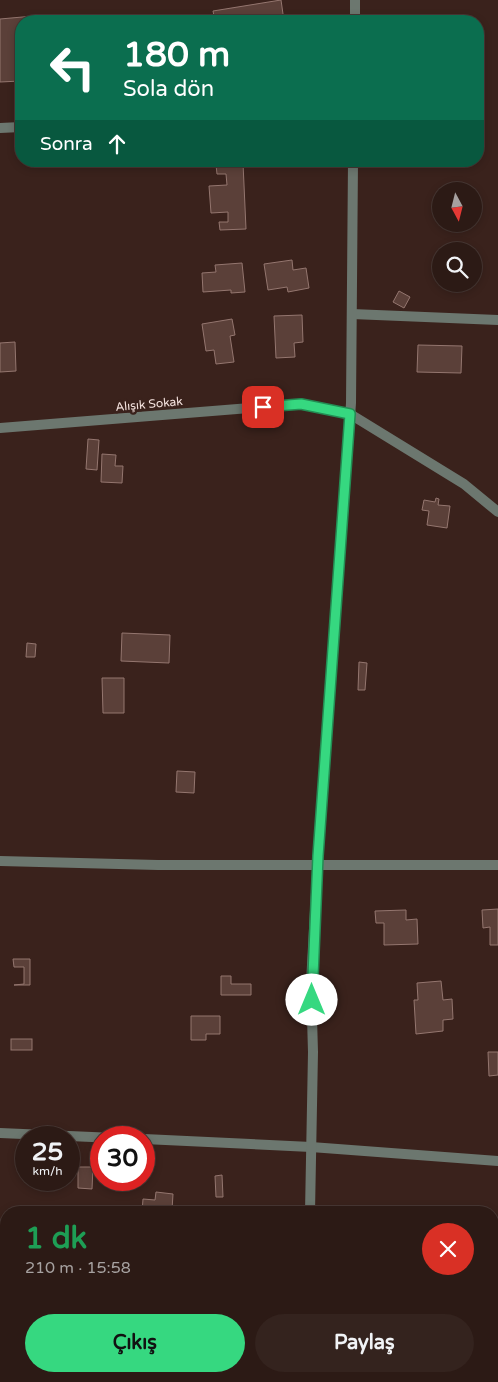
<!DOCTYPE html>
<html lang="tr">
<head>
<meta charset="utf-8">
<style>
  body { margin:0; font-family:"Varela Round",sans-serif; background:#34231e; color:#f1f3f6; height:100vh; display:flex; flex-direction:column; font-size:19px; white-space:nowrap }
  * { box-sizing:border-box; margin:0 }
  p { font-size:16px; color:#a6a1a0 }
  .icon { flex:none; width:28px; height:28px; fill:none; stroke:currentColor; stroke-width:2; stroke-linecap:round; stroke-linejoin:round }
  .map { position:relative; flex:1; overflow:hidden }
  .details { position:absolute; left:0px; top:1206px; width:499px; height:176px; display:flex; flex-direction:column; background:#2c1a15; border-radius:20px 20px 0 0; box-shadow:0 2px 8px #0003,0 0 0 1px #483834 }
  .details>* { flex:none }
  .banner { position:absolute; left:15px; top:15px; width:469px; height:152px; border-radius:20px; box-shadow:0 2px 8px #0003,0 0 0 1px #483834; background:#0b6e4f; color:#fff; overflow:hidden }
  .needle { width:32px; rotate:173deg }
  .fabs { position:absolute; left:432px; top:182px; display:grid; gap:10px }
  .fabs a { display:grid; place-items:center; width:50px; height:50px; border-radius:50%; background:#2c1a15; box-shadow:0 2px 8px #0003,0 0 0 1px #483834; font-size:25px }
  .speed { position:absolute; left:15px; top:1126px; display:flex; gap:10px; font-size:25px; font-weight:700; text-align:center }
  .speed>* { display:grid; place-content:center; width:65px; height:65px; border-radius:50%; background:#2c1a15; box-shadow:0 2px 8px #0003,0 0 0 1px #483834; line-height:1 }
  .speed small { font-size:12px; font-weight:400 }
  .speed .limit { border:8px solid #d22; background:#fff; color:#111 }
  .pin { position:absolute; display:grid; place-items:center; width:42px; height:42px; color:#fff; margin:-21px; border-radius:10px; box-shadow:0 2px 8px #0006 }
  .me { position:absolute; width:55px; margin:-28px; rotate:0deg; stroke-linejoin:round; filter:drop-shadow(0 0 4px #0008) }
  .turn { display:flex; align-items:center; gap:18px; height:105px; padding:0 25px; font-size:22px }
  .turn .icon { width:65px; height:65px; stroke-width:2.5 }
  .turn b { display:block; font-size:35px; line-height:42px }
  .then { display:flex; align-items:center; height:48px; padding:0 25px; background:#0003; gap:10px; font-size:19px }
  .round { display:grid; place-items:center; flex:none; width:52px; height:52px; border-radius:26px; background:#34231e }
  .head { display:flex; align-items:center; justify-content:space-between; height:85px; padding:0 25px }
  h1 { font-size:30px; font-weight:800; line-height:38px; color:#1e9e55 }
  .button { display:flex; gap:10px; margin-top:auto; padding:10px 25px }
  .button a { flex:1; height:58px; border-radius:30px; background:#36d880; color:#111; font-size:20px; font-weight:800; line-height:58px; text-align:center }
  .button a+a { background:#34231e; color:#f1f3f6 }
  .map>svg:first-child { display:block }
  .building { fill:#5b4039; stroke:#94766f }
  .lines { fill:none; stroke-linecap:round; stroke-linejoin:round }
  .minor { stroke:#6c776f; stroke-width:10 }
  .route-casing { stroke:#238c53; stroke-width:12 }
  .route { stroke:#36d880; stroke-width:9 }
  .labels { text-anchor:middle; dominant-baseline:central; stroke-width:5; stroke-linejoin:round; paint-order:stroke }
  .street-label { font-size:12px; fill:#f5e3df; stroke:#3a221c }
</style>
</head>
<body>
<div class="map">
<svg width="498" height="1382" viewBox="0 0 498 1382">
  <rect width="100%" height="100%" fill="#3a221c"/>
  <g class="building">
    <polygon points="281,0 284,21 215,21 213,11"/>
    <polygon points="45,15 45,21 21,21 21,81 0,82 0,19"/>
    <polygon points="171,15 171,21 100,21 100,20"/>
    <polygon points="243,163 246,229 220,230 219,222 228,222 228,212 211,213 209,186 227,185 226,174 217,174 216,165"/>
    <polygon points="292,260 293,270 306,268 309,288 288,292 287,287 268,290 264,264"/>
    <polygon points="242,263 245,292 231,293 231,290 203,292 202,273 216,272 215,265"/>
    <polygon points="399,291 410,297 404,308 393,302"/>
    <polygon points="302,315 303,342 294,343 295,357 276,358 274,316"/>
    <polygon points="232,319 235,335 230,336 234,362 216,364 214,350 206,351 202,324"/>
    <polygon points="15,342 16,371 0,372 0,343"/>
    <polygon points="418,345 462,346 461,373 417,372"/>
    <polygon points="88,439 99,440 97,470 86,469"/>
    <polygon points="102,454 116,455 115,466 123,466 122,483 101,482"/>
    <polygon points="436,498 439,499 438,505 450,506 447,528 427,525 429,511 422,510 424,500 435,502"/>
    <polygon points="122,633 170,635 169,663 121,661"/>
    <polygon points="27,643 36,644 35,657 26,657"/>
    <polygon points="359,662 367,663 365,690 358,690"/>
    <polygon points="102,678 124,678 124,713 103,713"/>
    <polygon points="177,771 195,772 194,793 176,792"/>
    <polygon points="498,909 498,945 490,945 490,927 483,928 482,910"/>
    <polygon points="406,910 406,920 417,919 418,944 384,945 384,923 376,923 375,911"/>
    <polygon points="13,959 30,959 30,985 14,985 24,984 24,967 14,967"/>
    <polygon points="221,976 231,976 231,984 251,984 251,995 221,995"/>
    <polygon points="441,981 443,1000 452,999 453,1019 443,1020 443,1031 416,1034 414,1000 418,1000 417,983"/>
    <polygon points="191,1016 220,1016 220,1034 206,1034 206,1040 191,1040"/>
    <rect x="11" y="1039" width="21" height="11"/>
    <polygon points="488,1052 498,1052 498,1075 489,1076"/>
    <polygon points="78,1167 93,1167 92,1189 78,1188"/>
    <polygon points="222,1175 223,1197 216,1197 215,1176"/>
    <polygon points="156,1192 173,1194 172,1210 179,1211 179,1212 134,1212 134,1211 142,1212 143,1199 155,1200"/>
    <polygon points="375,1209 449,1212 375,1212"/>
  </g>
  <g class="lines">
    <g class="minor">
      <polyline points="355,21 355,0"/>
      <polyline points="0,128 21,127"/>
      <polyline points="352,314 498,320"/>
      <polyline points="0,428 301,404 350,414 464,484 498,512"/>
      <polyline points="0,861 158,865 498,865"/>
      <polyline points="0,1133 115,1138"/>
      <polyline points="144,1139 311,1147 498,1161"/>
      <polyline points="310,1212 313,1052 311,983 318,856 351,403 353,161"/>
      <polyline points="300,1382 301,1376"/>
    </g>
  </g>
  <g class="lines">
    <g class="route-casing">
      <polyline id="route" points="263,407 301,404 350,414 318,856 312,1000"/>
    </g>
    <use href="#route" class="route"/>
  </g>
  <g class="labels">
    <g class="street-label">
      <text transform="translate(149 404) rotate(-5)">Alışık Sokak</text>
    </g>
  </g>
</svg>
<div class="fabs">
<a><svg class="needle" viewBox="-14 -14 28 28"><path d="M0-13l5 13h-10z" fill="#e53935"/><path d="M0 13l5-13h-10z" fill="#a6a1a0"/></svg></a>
<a><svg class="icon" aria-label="search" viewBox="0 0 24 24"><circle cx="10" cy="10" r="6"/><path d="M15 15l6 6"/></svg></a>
</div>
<div class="speed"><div>25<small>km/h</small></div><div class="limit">30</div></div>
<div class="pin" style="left:263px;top:407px;background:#d93025"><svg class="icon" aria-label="arrive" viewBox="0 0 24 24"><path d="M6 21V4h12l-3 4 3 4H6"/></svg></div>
<svg class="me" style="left:312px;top:1000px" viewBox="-20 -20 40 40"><circle r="19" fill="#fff"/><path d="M0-13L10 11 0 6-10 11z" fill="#36d880"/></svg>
<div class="banner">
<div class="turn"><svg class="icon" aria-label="left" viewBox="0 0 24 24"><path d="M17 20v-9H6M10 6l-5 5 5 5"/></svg><div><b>180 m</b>Sola dön</div></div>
<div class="then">Sonra<svg class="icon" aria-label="ahead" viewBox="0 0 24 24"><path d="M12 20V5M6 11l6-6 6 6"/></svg></div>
</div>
<section class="details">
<div class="head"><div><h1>1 dk</h1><p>210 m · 15:58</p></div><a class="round" style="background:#d93025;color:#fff"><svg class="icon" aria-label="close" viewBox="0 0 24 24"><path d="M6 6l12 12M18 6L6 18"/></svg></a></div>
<div class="button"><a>Çıkış</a><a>Paylaş</a></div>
</section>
</div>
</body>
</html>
